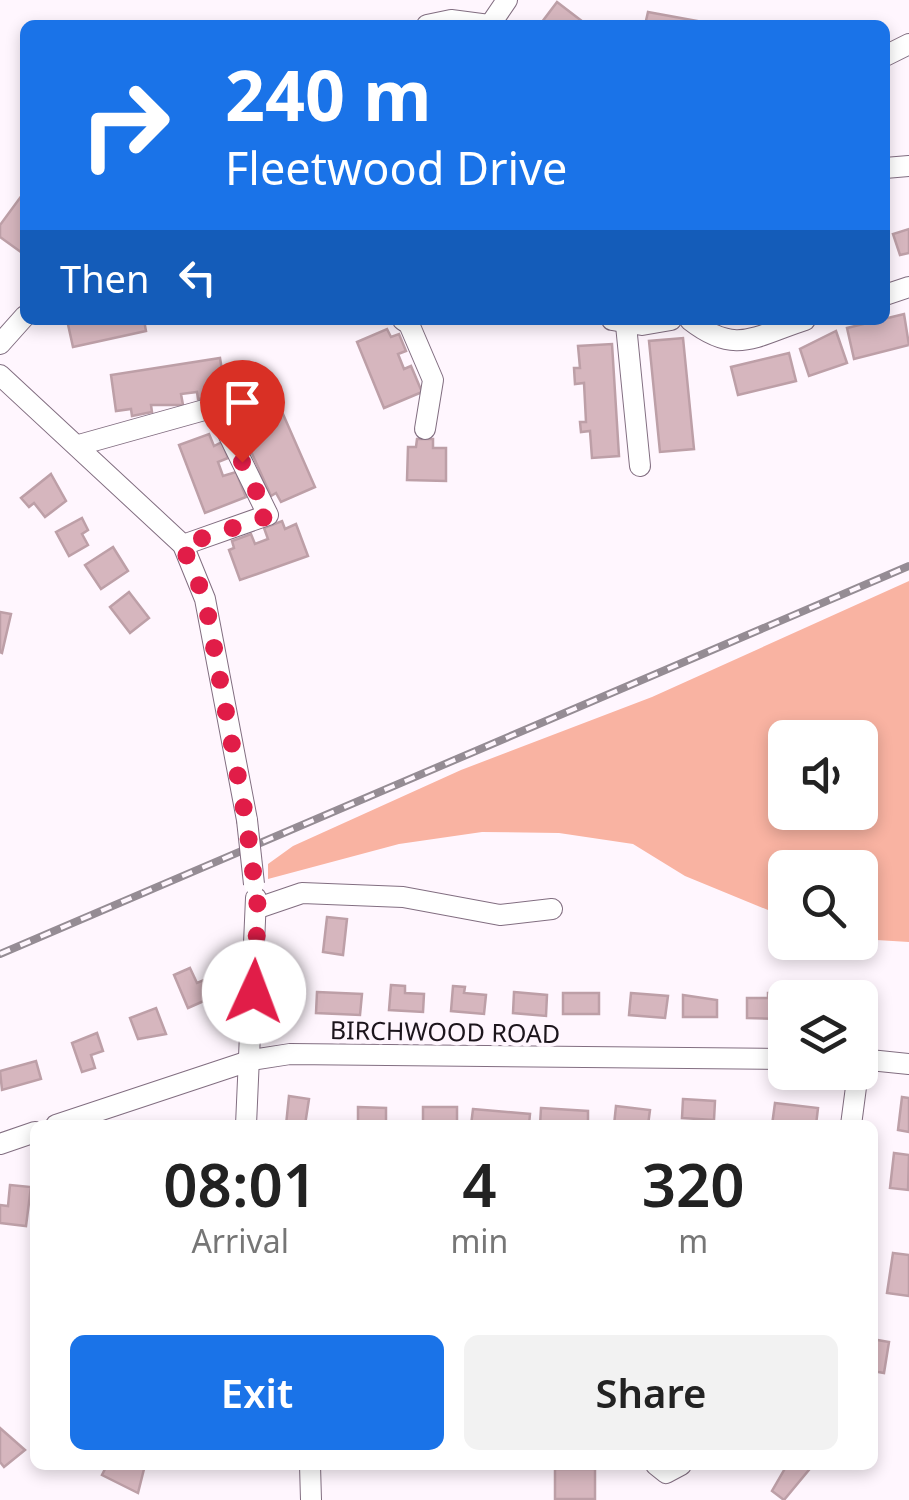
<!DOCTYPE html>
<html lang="en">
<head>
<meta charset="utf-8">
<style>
  body { margin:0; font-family:"Noto Sans",sans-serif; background:#f2f2f2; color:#222; height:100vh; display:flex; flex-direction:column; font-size:38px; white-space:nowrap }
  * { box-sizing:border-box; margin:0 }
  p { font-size:32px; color:#767676 }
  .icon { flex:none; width:55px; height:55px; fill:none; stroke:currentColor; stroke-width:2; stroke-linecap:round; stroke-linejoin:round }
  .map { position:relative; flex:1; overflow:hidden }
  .drawer { position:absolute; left:30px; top:1120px; width:848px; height:350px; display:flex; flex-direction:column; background:#fff; border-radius:15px; box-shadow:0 5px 15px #0003 }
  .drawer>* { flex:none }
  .top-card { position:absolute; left:20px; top:20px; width:870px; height:305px; border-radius:15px; box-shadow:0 5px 15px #0003; background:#1a73e8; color:#fff; overflow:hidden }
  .tools { position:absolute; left:768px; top:720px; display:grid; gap:20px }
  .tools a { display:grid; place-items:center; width:110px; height:110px; border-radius:15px; background:#fff; box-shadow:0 5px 15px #0003; font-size:50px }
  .pin { position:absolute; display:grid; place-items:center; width:85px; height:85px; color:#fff; margin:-102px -42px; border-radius:50% 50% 50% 0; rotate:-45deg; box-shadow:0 0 10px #0007 }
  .pin .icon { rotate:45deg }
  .me { position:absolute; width:110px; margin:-55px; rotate:2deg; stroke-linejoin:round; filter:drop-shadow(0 0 8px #0008) }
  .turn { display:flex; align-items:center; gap:35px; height:210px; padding:0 40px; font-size:45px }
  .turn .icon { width:130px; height:130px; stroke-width:2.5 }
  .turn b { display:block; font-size:70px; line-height:85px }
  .then { display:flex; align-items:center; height:95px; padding:0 40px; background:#0003; gap:20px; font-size:38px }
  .eta { display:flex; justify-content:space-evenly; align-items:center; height:170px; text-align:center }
  .eta b { font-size:60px; font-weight:600; line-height:70px }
  .button { display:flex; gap:20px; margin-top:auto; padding:20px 40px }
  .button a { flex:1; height:115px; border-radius:15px; background:#1a73e8; color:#fff; font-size:40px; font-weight:600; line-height:115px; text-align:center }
  .button a+a { background:#f2f2f2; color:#222 }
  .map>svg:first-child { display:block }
  .forest { fill:#f9b3a2; fill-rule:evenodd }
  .building { fill:#d6b6be; stroke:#bd9fa7; stroke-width:2.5 }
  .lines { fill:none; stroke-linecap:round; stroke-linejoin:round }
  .minor-casing { stroke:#826e81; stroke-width:22 }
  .minor { stroke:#fff; stroke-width:20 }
  .rail-casing { stroke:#958c94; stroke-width:8 }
  .rail { stroke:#fff6fe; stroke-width:4; stroke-dasharray:11; stroke-linecap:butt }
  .minor-bridge-casing { stroke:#826e81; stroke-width:22; stroke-linecap:butt }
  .minor-bridge { stroke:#fff; stroke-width:20 }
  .route { stroke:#e11d48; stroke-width:18; stroke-dasharray:0 32.4 }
  .labels { text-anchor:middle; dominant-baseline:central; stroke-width:8; stroke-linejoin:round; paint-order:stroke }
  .street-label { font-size:25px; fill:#1c151c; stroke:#fff6fe }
</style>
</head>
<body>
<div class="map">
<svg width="909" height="1500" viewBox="0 0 909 1500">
  <rect width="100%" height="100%" fill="#fff6fe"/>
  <path class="forest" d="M909 581V942L860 939V868H785V917L685 876 633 844 559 833 482 832 399 844 268 879V864L293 846 461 770 652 697ZM785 738H860V812H785Z"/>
  <g class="building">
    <polygon points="557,2 587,25 542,22"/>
    <polygon points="648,12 719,25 645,25"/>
    <polygon points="25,191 25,255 0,237 0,225"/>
    <polygon points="909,229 909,253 900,255 893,234"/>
    <polygon points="904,314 909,345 854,359 847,328"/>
    <polygon points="67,320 144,320 146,331 73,347"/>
    <polygon points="387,329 391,337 399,334 406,351 398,354 404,369 411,366 422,392 384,408 357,342"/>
    <polygon points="836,331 847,363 809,376 800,349"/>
    <polygon points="683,338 694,449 660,452 649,341"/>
    <polygon points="612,344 619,456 592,458 590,431 581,432 580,422 586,422 584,383 575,384 574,368 580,368 578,346"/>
    <polygon points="789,353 796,381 738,395 731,367"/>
    <polygon points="220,358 225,388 212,390 213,397 198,399 197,392 181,394 183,405 151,405 152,412 132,416 131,409 116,411 111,375"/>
    <polygon points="272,389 315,487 281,502 276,493 271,496 249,447 253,445 232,407"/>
    <polygon points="209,434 214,446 222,442 228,458 218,462 223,476 236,472 246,497 205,513 179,445"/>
    <polygon points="417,439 433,439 433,448 446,448 446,481 407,480 408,447 416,447"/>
    <polygon points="51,474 66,501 45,517 34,503 29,507 21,498"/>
    <polygon points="82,518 88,530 82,534 88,545 69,556 56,532"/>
    <polygon points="282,521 285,529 296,524 308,556 240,580 229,550 234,548 232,541 251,534 255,544 268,539 264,528"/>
    <polygon points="113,547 128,571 101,589 85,565"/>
    <polygon points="129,592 149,618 130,633 110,607"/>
    <polygon points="0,612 11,614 2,653 0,652"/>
    <polygon points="327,917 347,919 343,955 323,952"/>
    <polygon points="190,968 197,983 226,971 233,988 188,1008 174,975"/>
    <polygon points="391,985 405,986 405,993 424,994 423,1012 389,1010"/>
    <polygon points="453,986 465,987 464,993 486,995 484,1014 451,1011"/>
    <polygon points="317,992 362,994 360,1015 316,1013"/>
    <polygon points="514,992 547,995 546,1016 513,1013"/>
    <rect x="563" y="993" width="36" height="21"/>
    <polygon points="631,993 668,996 665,1018 629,1015"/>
    <polygon points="768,993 783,993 783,1019 747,1018 747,998 768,998"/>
    <polygon points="683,995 717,1000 717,1017 683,1017"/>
    <polygon points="156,1008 166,1034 138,1039 130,1018"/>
    <polygon points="97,1033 103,1051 91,1055 95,1068 82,1072 72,1043"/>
    <polygon points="36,1061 41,1079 2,1090 0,1071"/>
    <polygon points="289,1096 309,1099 305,1125 286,1125"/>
    <polygon points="902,1097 909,1098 909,1132 898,1130"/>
    <polygon points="683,1099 715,1101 714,1120 682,1118"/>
    <polygon points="775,1103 818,1108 816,1125 772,1125"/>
    <polygon points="616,1106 650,1110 648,1125 614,1125"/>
    <polygon points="358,1107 386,1108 386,1125 358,1125"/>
    <rect x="423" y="1107" width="34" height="18"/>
    <polygon points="541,1108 588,1111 588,1125 540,1125"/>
    <polygon points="473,1109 530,1114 529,1125 471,1125"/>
    <polygon points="894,1153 909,1155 908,1190 890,1188"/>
    <polygon points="10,1185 31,1187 26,1226 0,1223 0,1205 8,1206"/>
    <polygon points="893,1253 909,1255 909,1296 887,1293"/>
    <polygon points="872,1339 889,1342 884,1373 872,1371"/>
    <polygon points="0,1428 25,1450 4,1467 0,1462"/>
    <polygon points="107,1465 145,1465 138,1493 102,1475"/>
    <polygon points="787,1465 813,1465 784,1500 772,1491"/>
    <rect x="555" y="1469" width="40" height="30"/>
  </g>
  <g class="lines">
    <g class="minor-casing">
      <g id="minor">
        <polyline points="427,25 451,20 489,25"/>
        <polyline points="490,25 507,0"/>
        <polyline points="885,56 909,44"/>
        <polyline points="885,168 909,166"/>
        <polyline points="885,295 909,287"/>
        <polyline points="403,320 409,324 433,380 425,429"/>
        <polyline points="612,320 642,325 671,320"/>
        <path d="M690 320C736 356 755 336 805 320"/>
        <polyline points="626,325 640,466"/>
        <polyline points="0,344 25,316"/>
        <polyline points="0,375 183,545 205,599 247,820"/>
        <polyline points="79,445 215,407 268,515 183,545"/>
        <polyline points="258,908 302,893 403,897 500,915 552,909"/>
        <polyline points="860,1059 909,1064"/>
        <polyline points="56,1125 252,1060 290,1054 785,1059"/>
        <polyline points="246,1125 256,898"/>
        <polyline points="851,1125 858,1072"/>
        <polyline points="0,1144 35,1132"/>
        <polyline points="310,1465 311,1500"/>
        <polyline points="656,1465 666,1473 681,1465"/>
      </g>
    </g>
    <use href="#minor" class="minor"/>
    <g class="rail-casing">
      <polyline id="rail" points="0,954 909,566"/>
    </g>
    <use href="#rail" class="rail"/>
    <g class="minor-bridge-casing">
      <polyline id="minor-bridge" points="247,820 254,884"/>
    </g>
    <use href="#minor-bridge" class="minor-bridge"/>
  </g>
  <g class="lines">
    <polyline class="route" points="242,462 268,516 182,545 205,599 246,820 258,908 254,992"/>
  </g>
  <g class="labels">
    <g class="street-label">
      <text transform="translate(445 1031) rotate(1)">BIRCHWOOD ROAD</text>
    </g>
  </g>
</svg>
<div class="tools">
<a><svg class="icon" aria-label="sound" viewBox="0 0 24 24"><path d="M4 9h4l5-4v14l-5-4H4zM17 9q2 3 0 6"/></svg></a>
<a><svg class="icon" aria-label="search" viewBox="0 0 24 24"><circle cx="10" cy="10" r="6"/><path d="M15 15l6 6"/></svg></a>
<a><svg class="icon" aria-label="layers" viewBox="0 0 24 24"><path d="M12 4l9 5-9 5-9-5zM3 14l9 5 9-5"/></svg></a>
</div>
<div class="pin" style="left:242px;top:462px;background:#d93025"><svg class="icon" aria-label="arrive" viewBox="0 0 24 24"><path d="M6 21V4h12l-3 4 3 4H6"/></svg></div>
<svg class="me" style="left:254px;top:992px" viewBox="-20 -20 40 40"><circle r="19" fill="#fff"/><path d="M0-13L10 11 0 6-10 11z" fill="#e11d48"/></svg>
<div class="top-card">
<div class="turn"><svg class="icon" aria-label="right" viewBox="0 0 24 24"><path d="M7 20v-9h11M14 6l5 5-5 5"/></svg><div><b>240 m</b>Fleetwood Drive</div></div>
<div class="then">Then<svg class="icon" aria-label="left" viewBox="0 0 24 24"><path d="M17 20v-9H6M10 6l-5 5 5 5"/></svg></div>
</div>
<section class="drawer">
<div class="eta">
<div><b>08:01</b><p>Arrival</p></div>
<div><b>4</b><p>min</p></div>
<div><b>320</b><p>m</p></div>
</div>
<div class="button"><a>Exit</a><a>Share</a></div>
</section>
</div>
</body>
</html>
